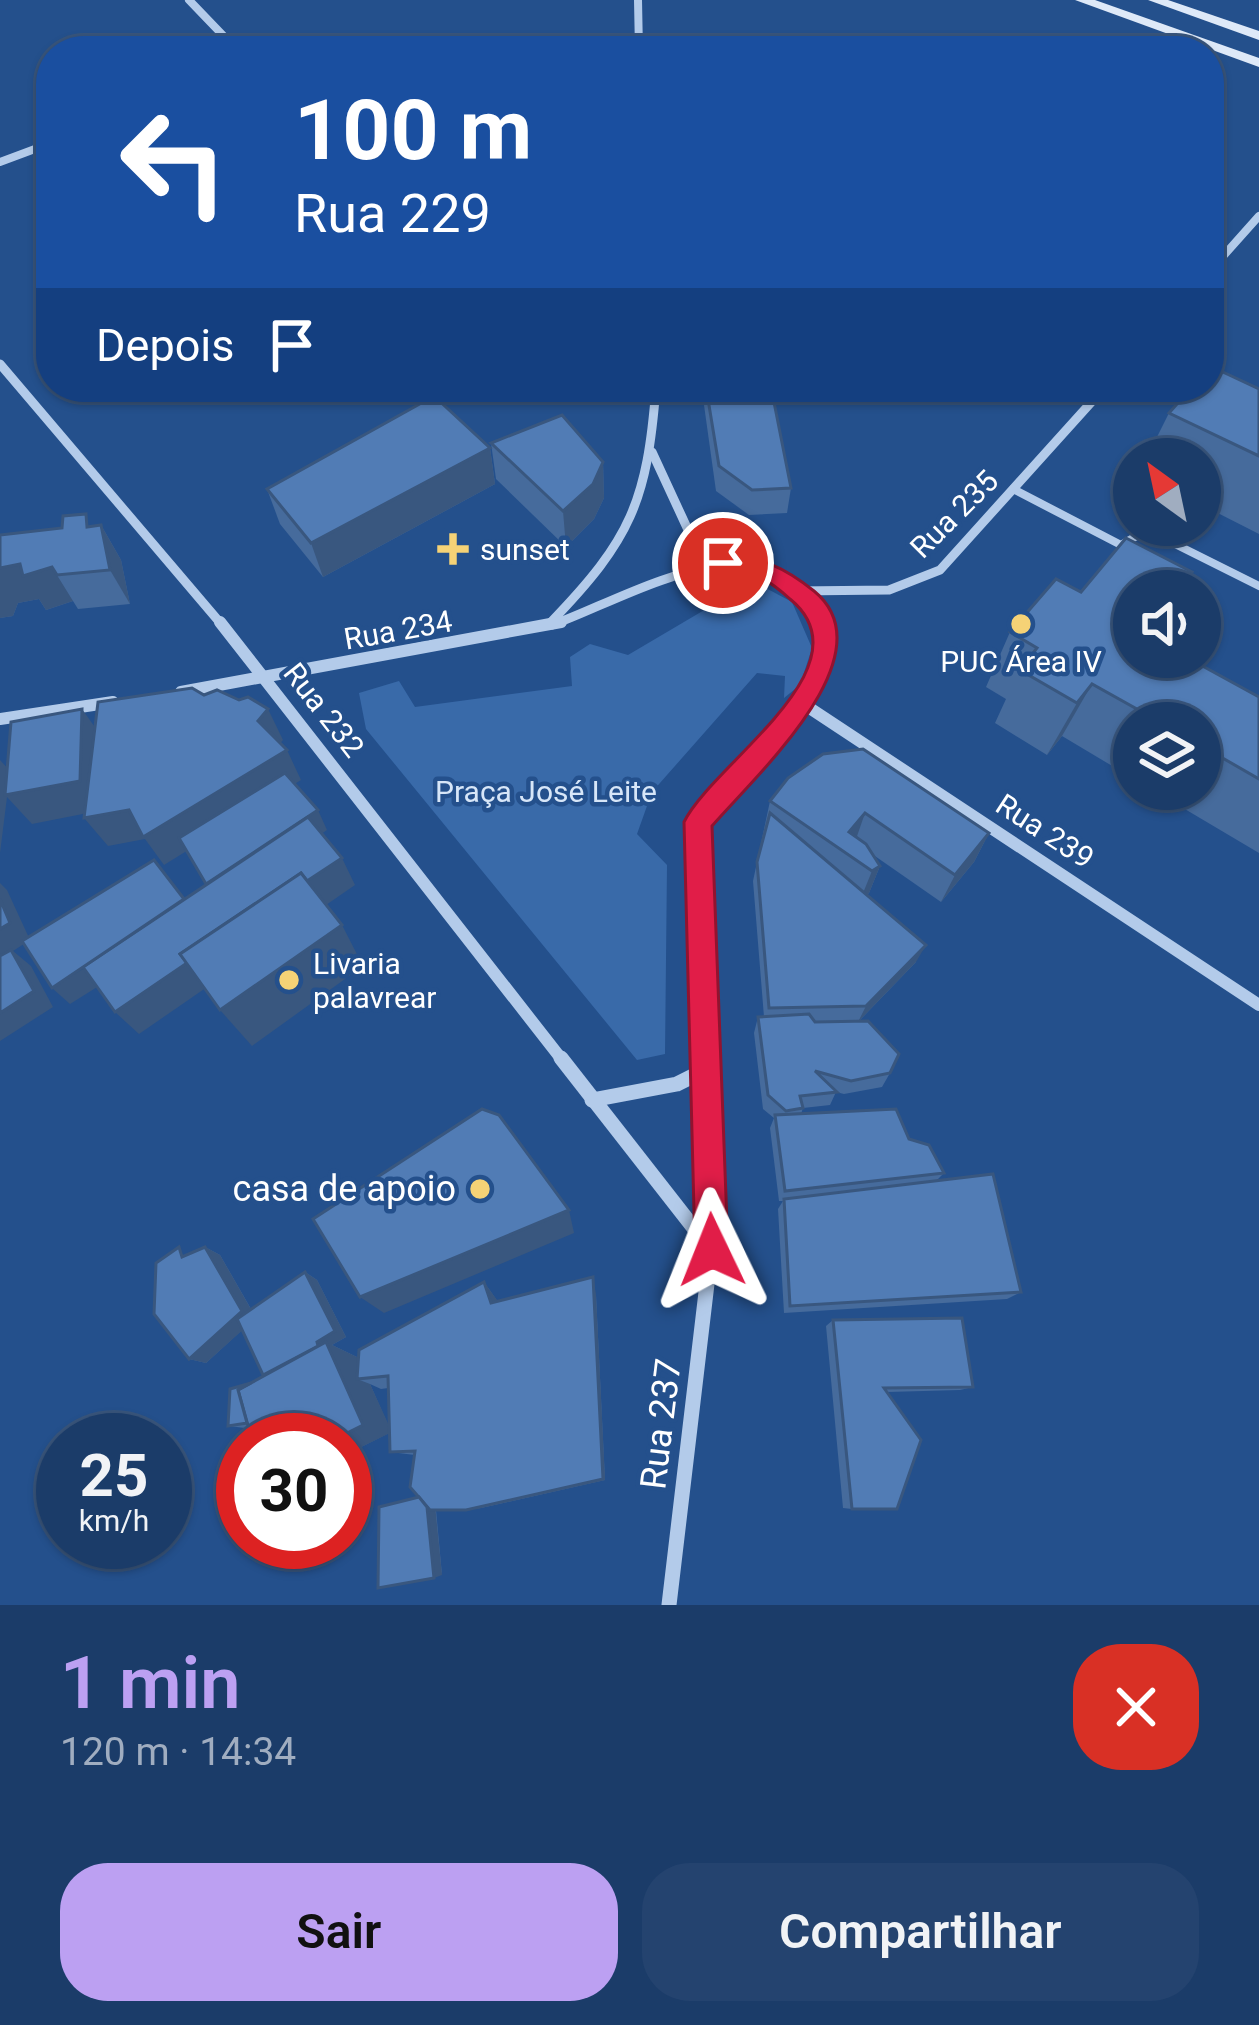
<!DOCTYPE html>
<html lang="pt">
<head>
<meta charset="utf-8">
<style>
  body { margin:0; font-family:Roboto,sans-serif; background:#24436f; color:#f1f3f6; height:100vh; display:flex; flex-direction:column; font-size:45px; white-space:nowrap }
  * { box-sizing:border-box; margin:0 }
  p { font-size:39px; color:#a0adc0 }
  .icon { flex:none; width:66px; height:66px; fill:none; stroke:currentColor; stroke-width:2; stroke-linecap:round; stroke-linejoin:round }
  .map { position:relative; height:1605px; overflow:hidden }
  .side { display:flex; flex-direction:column; background:#1b3c69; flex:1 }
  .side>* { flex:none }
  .top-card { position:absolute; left:36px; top:36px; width:1188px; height:366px; border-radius:48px; box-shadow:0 3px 9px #0004,0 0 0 3px #39567d; background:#1a4fa0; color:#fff; overflow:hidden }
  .needle { width:78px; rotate:327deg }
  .buttons { position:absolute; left:1113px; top:438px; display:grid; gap:24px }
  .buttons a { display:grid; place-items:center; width:108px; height:108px; border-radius:50%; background:#1b3c69; box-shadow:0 3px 9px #0004,0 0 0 3px #39567d; font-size:60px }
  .speed { position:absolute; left:36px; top:1413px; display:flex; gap:24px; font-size:60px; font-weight:700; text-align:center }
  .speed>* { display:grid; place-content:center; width:156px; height:156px; border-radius:50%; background:#1b3c69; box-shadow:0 3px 9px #0004,0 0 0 3px #39567d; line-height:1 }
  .speed small { font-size:30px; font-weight:400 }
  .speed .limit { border:18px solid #d22; background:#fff; color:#111 }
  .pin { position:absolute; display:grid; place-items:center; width:102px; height:102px; color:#fff; margin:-51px; border:6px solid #fff; border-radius:50%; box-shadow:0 3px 12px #0007 }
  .me { position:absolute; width:132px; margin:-66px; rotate:358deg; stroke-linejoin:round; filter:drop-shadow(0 0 9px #0008) }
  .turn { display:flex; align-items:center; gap:42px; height:252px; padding:0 60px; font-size:54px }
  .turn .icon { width:156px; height:156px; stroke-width:2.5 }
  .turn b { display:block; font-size:84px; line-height:102px }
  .then { display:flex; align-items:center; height:114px; padding:0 60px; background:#0003; gap:24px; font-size:45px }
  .round { display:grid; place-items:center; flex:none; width:126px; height:126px; border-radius:48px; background:#24436f }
  .head { display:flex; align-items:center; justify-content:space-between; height:204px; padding:0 60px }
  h1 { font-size:72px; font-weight:600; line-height:90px; color:#bca0f2 }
  .cta { display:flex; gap:24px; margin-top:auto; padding:24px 60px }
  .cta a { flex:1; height:138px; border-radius:48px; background:#bca0f2; color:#111; font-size:48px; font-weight:600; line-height:138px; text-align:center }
  .cta a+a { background:#24436f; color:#f1f3f6 }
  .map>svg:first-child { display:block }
  .green { fill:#396aa9 }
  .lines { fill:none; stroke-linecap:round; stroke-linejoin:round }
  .lane { stroke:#b3cbea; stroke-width:8 }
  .street-far3 { stroke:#b3cbea; stroke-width:8 }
  .street-far2 { stroke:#b3cbea; stroke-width:9 }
  .street-far1 { stroke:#b3cbea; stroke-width:12 }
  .street { stroke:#b3cbea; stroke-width:15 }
  .secondary { fill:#dee9f8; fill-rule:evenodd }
  .wall { fill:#466b9c; fill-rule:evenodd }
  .shaded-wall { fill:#39577f }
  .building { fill:#517cb5; stroke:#39577f; stroke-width:3 }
  .route { fill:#e11d48; stroke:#92132f; stroke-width:3 }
  .poi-dot { fill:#f5d276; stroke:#24508c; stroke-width:4.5 }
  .labels { text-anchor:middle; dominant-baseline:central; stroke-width:9; stroke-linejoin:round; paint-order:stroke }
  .street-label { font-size:30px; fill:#fff; stroke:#24508c }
  .poi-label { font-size:30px; fill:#fff; stroke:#24508c; text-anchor:start }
  .park-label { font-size:30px; fill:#d7e6f8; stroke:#24508c }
  .near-poi-label { font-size:36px; fill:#fff; stroke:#24508c; text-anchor:end }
  .near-street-label { font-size:36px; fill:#fff; stroke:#24508c }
</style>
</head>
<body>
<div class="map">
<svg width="1259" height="1605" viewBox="0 0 1259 1605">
  <rect width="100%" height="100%" fill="#24508c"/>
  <polygon class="green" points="736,572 792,602 812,648 800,685 784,698 785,676 757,673 652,792 637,834 667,865 665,1054 637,1060 366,729 359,693 399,681 415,707 572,686 570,657 590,644 628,655 706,609 701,581"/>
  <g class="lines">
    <polyline class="lane" points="1013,489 1121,545 1147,530 1259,586"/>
    <g class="street-far3">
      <polyline points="189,0 238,51"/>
      <polyline points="638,0 639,51"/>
      <polyline points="0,162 51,143"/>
      <polyline points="1209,272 1259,216"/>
    </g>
    <g class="street-far2">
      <polyline points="0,364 222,625"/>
      <polyline points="652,452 689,532 723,563"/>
      <polyline points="797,591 889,590 940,570 1105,387"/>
      <path d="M551 622C631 539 647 502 656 387"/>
      <path d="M552 625C631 597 773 505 825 625"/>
    </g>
    <g class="street-far1">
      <polyline points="220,622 563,1061"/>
      <polyline points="181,692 561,622"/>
      <polyline points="802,703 1259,1005"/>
      <polyline points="0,719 113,702"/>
      <path d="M703 1061C701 1006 682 854 705 812 739 749 840 706 824 622"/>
    </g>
    <g class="street">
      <polyline points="561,1058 711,1250"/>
      <polyline points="592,1100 677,1084 705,1070"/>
      <polyline points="669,1605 711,1250 703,1058"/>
    </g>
    <g class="secondary">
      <polygon points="1075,0 1095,0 1259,58 1259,67"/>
      <polygon points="1148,0 1168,0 1259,31 1259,40"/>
    </g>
  </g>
  <g class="wall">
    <polygon points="705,387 771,387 791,488 787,513 749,515 716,491 704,405"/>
    <polygon points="1259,389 1259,534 1200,504 1200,459 1146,459 1169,413"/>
    <polygon points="491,443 603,462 604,498 594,519 566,547 496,479"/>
    <polygon points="490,448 495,484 323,577 280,524 267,489"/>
    <polygon points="101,525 121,560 130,604 78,609 73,601 46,610 39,599 18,603 13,616 0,618 0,535"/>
    <polygon points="1010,632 1134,657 1259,697 1259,853 1151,789 1200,789 1200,723 1134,723 1134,779 1062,736 1047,755 995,723 1006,699 986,687"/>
    <polygon points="788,778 989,833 974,862 941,902 872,854 880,866 869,893 866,895 916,962 859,1021 890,1073 882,1087 844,1094 836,1092 830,1105 803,1108 801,1114 909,1139 944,1173 937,1180 1021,1292 1007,1299 784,1313 778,1209 783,1201 779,1201 770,1128 774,1118 763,1109 754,1033 758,1017 764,1017 753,881 770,801"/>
    <path d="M205 1247 220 1255 251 1309 305 1272 317 1280 346 1337 332 1345 357 1357 359 1360 484 1282 498 1302 596 1295 605 1480 481 1508 466 1510H436L442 1575 419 1497 415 1455 390 1452 389 1433 345 1455V1440L228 1426 251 1383 264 1376 242 1330 206 1363 189 1359 191 1253ZM370 1384 381 1389 388 1388 389 1427Z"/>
    <polygon points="833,1320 973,1387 960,1390 887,1392 852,1509 843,1508 826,1326"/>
  </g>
  <g class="shaded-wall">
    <polygon points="490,448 495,484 323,577 311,543"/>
    <polygon points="603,462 604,498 594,519 566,547 563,511"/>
    <polygon points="101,525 121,560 130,604 110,570"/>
    <polygon points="20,564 52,567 73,601 46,610 39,599 18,603 13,616 0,618 0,568"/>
    <polygon points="1092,684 1062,736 1047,755 1077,703"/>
    <polygon points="82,709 104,740 103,810 32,824 7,797 0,853 0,760 11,772"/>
    <polygon points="268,709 283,740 273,752 258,721"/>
    <polygon points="287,750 301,780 164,865 145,839 108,846 84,818"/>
    <polygon points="318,810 327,830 219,903 206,884"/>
    <polygon points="865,813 855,842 849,832"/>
    <polygon points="989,833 974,862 941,902 955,875"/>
    <polygon points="342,858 355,885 139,1034 115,1012"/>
    <polygon points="880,866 869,893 861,898 872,871"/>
    <polygon points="0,883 7,890 30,940 13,951 31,966 53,1007 0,1041"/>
    <polygon points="188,904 201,922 70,1004 52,988"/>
    <polygon points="342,925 363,966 252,1046 220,1010"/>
    <polygon points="926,945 916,962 858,1022 866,1006"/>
    <polygon points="569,1210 574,1233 384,1313 360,1297"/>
    <polygon points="205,1247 220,1255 256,1318 206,1363 189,1359"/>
    <polygon points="305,1272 317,1280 346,1337 332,1345 357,1357 367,1378 357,1379 370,1384 392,1432 345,1455 345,1440 333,1440 276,1379"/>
    <polygon points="593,1277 596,1295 605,1480 603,1479"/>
    <polygon points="484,1282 497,1300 503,1319 491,1303"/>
    <polygon points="426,1495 434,1495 442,1575 434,1578"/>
  </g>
  <g class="building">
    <polygon points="941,40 944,51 706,51 706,42"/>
    <polygon points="1210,366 1259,389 1259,456 1169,413 1192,387 1209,387"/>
    <polygon points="706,387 771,387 791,488 752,490 719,466"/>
    <polygon points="434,396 490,448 311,543 267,489"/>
    <polygon points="562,415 603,462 593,484 563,511 491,443"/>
    <polygon points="86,514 87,527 101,525 110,570 57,575 52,567 23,576 20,564 0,568 0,535 62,528 63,516"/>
    <polygon points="1126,538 1192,572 1177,591 1134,591 1134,657 1186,657 1259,697 1259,779 1200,745 1200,723 1162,723 1092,684 1077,703 1020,670 1037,648 1010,632 1056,579 1081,592"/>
    <polygon points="192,688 204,695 217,690 239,700 248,697 268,709 258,721 287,750 143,837 129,810 84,818 98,702"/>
    <polygon points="82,709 80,781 5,795 11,722"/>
    <polygon points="863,749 989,833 955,875 865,813 849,832 866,844 880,866 872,871 770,801 788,778 823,754"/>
    <polygon points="285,773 318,810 206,884 179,838"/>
    <polygon points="770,813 926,945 866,1006 769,1008 757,862"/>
    <polygon points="308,817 342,858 307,881 301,873 180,954 187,963 115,1012 83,967"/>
    <polygon points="154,860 184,899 52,988 22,941"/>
    <polygon points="301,873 342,925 220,1010 180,954"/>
    <polygon points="0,899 10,923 0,929"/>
    <polygon points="11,950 34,991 0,1013 0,956"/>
    <polygon points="809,1014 815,1022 868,1021 899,1054 890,1073 851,1081 815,1071 837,1092 800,1096 803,1108 786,1111 768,1095 758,1017"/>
    <polygon points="482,1109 499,1115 569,1210 360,1297 313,1219"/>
    <polygon points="896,1109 909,1139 929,1145 944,1173 785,1191 775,1115"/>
    <polygon points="993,1174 1021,1292 790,1306 784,1199"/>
    <polygon points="179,1247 182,1257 205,1247 242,1311 189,1359 154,1314 156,1263"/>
    <polygon points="305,1272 335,1331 317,1342 318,1346 263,1375 237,1319"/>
    <polygon points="593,1277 603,1479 466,1510 430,1510 410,1487 415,1451 390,1452 388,1376 357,1379 359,1350 484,1282 491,1303"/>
    <polygon points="962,1318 973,1387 884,1388 921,1440 897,1509 852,1509 833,1320"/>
    <polygon points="326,1342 363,1425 333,1440 252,1440 238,1390"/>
    <polygon points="251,1383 238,1390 247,1423 228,1426 230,1389"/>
    <polygon points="419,1497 427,1507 434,1578 378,1588 379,1507"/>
  </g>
  <path class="route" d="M723 554C761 557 784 567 814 591 891 654 754 777 712 826L728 1250 724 1262 712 1267 700 1262 695 1250 684 822C712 764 872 666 790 599 779 589 765 577 751 574 739 571 727 573 715 570V557Z"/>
  <g class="poi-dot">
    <path d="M447 531h12v12h12v12h-12v12h-12v-12h-12v-12h12z"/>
    <circle cx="1021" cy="624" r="12"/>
    <circle cx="289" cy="980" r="12"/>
    <circle cx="480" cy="1189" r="12"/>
  </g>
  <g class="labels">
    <g class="street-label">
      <text transform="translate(954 514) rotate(-45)">Rua 235</text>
      <text transform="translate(398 630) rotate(-10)">Rua 234</text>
      <text transform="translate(324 710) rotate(52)">Rua 232</text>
      <text transform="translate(1045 831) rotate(33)">Rua 239</text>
    </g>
    <g class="poi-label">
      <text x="480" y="549">sunset</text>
      <text x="1021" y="661" text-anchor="middle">PUC Área IV</text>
      <text x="313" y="963">Livaria<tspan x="313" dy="34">palavrear</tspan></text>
    </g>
    <g class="park-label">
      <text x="546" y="791">Praça José Leite</text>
    </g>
    <g class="near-poi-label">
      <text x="456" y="1189">casa de apoio</text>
    </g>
    <g class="near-street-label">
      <text transform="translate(661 1424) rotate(-83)">Rua 237</text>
    </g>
  </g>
</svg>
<div class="buttons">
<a><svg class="needle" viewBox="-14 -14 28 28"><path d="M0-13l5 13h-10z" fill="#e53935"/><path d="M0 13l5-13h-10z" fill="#a0adc0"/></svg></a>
<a><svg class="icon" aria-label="sound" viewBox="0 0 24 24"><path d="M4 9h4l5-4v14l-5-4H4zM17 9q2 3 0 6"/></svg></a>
<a><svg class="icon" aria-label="layers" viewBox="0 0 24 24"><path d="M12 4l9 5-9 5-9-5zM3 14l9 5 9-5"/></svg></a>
</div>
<div class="speed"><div>25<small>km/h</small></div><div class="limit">30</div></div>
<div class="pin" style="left:723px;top:563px;background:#d93025"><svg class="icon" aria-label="arrive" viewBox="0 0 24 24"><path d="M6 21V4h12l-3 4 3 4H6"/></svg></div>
<svg class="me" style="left:712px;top:1250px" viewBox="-20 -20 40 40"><path d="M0-17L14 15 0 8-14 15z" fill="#e11d48" stroke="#fff" stroke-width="4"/></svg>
<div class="top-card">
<div class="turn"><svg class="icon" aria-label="left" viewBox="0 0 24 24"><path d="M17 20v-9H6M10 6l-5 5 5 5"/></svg><div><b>100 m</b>Rua 229</div></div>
<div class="then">Depois<svg class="icon" aria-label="arrive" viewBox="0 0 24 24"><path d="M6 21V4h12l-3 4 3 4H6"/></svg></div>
</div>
</div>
<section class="side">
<div class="head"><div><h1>1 min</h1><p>120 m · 14:34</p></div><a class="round" style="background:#d93025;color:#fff"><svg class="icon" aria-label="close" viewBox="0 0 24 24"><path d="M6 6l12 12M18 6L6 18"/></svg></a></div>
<div class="cta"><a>Sair</a><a>Compartilhar</a></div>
</section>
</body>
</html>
